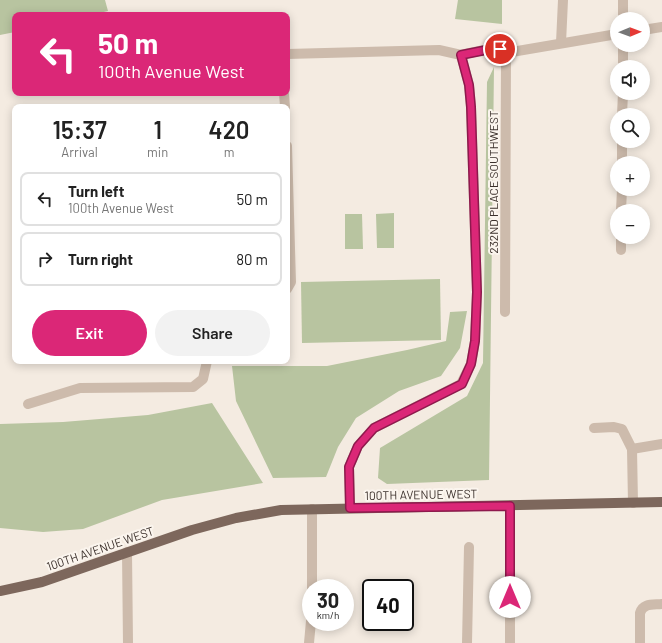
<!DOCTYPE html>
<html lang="en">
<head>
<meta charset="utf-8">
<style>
  body { margin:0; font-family:Barlow,sans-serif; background:#f2f2f2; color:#222; height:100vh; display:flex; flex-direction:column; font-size:15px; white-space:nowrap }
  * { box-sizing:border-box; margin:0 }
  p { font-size:13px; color:#767676 }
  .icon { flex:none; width:22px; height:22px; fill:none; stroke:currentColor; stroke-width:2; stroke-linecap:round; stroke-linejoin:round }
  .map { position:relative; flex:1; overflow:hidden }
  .drawer { position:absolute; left:12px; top:104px; width:278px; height:260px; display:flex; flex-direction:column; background:#fff; border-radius:8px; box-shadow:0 2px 10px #0003 }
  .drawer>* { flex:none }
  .guide { position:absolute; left:12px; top:12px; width:278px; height:84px; border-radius:8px; box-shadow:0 2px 10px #0003; background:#db2777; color:#fff; overflow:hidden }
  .needle { width:26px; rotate:89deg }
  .buttons { position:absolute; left:610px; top:12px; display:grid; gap:8px }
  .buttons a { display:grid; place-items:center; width:40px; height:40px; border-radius:50%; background:#fff; box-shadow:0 2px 10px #0003; font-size:20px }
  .speed { position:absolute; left:302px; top:579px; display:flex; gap:8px; font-size:20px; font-weight:700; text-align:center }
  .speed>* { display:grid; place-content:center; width:52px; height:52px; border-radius:50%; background:#fff; box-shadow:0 2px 10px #0003; line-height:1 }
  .speed small { font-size:10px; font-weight:400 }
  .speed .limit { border:2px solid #111; border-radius:6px; background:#fff; color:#111 }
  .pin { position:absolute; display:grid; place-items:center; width:34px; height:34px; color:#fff; margin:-17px; border:2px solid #fff; border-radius:50%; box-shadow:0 1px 4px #0007 }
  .me { position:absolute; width:44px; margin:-22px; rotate:0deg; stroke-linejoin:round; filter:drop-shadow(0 0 3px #0008) }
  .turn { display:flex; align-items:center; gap:14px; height:84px; padding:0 20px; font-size:18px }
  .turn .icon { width:52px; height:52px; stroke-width:2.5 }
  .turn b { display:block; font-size:28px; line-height:34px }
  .eta { display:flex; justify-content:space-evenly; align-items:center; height:68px; text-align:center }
  .eta b { font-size:24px; font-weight:600; line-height:28px }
  .cta { display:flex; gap:8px; margin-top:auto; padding:8px 20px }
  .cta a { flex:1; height:46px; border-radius:24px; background:#db2777; color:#fff; font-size:16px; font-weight:600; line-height:46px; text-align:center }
  .cta a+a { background:#f2f2f2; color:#222 }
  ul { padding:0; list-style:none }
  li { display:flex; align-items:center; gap:12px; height:54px; margin:0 8px 6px; padding:0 12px; border:2px solid #e0e0e0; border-radius:8px }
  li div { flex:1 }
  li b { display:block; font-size:15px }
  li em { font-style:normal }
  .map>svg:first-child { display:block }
  .green { fill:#b8c4a0 }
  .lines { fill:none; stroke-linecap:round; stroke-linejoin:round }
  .minor { stroke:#cdbbac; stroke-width:10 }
  .major { stroke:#7d675c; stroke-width:10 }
  .route-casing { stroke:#8e194d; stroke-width:10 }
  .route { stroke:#db2777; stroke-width:7 }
  .labels { text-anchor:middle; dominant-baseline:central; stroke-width:4; stroke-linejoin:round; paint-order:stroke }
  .street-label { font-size:12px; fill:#3b302b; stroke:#fbf5ee }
</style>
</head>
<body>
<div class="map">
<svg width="662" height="643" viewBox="0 0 662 643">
  <rect width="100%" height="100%" fill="#f4ebe1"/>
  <g class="green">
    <polygon points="0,0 105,0 108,11 91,15 15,15 15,32 0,35"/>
    <polygon points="458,0 502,0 502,24 455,19"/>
    <polygon points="494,67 489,480 387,484 378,478 380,448 467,396 483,363 487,82"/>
    <polygon points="394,213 394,248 377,248 376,214"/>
    <polygon points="345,214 362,214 363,249 345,249"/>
    <polygon points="440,279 441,340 302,343 301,282"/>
    <polygon points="467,311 460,348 441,376 399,391 356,418 338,447 326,477 273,478 236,401 232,366 327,366 407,350 446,341 450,312"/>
    <polygon points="212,403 263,483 162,500 83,529 43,532 0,528 0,424 63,422 148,415"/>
  </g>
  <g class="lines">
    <g class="minor">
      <polyline points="623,0 623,19"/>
      <polyline points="643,30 662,27"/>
      <polyline points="561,43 563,0"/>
      <polyline points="506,53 617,34"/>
      <polyline points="287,54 439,50 461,55 469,85 471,107 477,292 475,341 471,364 461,384 374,428 358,446 349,467 350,508"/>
      <path d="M461 55C475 52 494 45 506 53"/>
      <polyline points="623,67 623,45"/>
      <polyline points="284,93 285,107"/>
      <polyline points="622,115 623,93"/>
      <polyline points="287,146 291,282 287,289"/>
      <polyline points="622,163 622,141"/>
      <polyline points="621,211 622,189"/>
      <polyline points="621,250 621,237"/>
      <polyline points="505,312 506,53"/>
      <polyline points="28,404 80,388 193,387 203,379 207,361"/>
      <polyline points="594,428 614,427 622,429 632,449 662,444"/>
      <polyline points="632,449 633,503"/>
      <polyline points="510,506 510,643"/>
      <polyline points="312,509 312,588"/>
      <polyline points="127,552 128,643"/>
      <polyline points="309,643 311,621"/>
      <polyline points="467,643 469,547"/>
      <path d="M640 643V613C643 603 653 605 662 604"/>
    </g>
    <polyline class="major" points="0,591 42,582 192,530 236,518 281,510 662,502"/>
  </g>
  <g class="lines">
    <g class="route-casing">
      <polyline id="route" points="500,49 486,50 461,55 469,85 471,107 477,292 475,341 471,364 462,384 374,428 358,446 349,467 350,508 510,506 510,597"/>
    </g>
    <use href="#route" class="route"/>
  </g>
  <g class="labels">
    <g class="street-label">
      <text transform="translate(493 182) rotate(-90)">232ND PLACE SOUTHWEST</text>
      <text transform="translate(421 494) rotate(-1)">100TH AVENUE WEST</text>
      <text transform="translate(100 548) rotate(-19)">100TH AVENUE WEST</text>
    </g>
  </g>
</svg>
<div class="buttons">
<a><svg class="needle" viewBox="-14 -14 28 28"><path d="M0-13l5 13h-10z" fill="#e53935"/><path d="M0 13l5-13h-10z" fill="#767676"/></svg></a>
<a><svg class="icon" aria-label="sound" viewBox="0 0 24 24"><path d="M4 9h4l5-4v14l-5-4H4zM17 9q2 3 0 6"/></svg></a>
<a><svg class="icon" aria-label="search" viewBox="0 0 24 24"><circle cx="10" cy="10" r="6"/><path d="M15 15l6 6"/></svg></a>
<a>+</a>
<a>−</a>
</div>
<div class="speed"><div>30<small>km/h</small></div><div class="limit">40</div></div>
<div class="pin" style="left:500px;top:49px;background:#d93025"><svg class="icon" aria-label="arrive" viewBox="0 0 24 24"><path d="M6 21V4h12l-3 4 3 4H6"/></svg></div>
<svg class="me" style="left:510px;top:597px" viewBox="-20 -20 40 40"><circle r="19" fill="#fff"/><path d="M0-13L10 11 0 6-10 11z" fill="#db2777"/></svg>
<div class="guide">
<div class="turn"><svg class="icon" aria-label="left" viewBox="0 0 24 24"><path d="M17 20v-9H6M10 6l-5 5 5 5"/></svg><div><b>50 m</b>100th Avenue West</div></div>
</div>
<section class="drawer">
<div class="eta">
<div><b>15:37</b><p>Arrival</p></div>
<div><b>1</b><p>min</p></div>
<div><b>420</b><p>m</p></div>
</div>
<ul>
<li><svg class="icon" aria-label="left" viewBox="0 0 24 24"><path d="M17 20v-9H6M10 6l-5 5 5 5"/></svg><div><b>Turn left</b><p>100th Avenue West</p></div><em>50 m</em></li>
<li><svg class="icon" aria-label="right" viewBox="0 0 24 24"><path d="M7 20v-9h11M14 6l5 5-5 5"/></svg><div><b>Turn right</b></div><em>80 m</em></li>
</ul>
<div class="cta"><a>Exit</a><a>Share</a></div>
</section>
</div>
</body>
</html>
